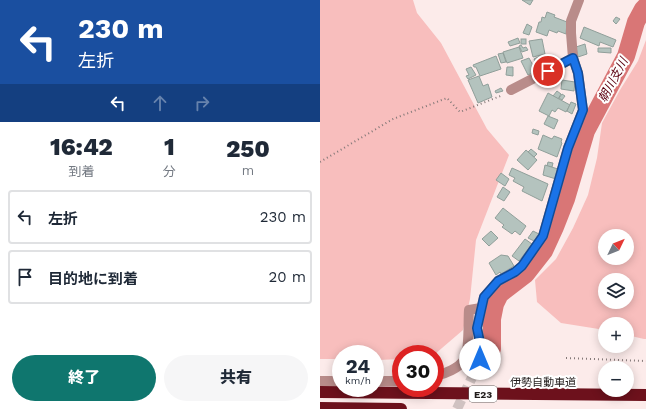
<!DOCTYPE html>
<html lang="ja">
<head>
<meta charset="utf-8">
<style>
  body { margin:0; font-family:"Work Sans","Noto Sans JP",sans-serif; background:#f6f6f7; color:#1f2937; height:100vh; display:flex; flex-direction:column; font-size:15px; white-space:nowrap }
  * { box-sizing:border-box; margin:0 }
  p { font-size:13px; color:#747a83 }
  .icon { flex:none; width:22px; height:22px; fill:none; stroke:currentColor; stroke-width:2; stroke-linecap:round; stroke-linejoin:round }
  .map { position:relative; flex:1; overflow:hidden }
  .details { display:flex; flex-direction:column; background:#fff; width:320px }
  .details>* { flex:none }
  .guide { background:#1a4fa0; color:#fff; overflow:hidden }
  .needle { width:26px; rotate:47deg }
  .tools { position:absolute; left:278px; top:229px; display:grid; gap:8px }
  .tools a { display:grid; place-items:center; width:36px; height:36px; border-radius:50%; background:#fff; box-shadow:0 2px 10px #0003; font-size:20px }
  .speed { position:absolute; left:12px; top:345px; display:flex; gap:8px; font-size:20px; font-weight:700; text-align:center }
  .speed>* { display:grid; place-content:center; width:52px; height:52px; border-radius:50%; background:#fff; box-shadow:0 2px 10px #0003; line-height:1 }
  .speed small { font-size:10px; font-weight:400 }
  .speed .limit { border:6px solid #d22; background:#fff; color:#111 }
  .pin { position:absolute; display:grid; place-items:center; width:34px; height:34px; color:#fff; margin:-17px; border:2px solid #fff; border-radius:50%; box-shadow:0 1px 4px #0007 }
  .me { position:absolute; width:44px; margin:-22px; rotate:0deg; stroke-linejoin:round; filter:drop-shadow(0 0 3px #0008) }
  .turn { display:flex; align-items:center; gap:14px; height:84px; padding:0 12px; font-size:18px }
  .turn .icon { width:52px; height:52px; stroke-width:2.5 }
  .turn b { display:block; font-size:28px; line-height:34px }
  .lanes { display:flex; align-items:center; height:38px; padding:0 12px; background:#0003; justify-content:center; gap:20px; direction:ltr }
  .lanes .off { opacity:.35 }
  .eta { display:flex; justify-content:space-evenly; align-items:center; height:68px; text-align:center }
  .eta b { font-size:24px; font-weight:800; line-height:28px }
  .cta { display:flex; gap:8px; margin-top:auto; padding:8px 12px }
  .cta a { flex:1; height:46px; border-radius:24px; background:#0f766e; color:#fff; font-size:16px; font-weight:800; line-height:46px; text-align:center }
  .cta a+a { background:#f6f6f7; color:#1f2937 }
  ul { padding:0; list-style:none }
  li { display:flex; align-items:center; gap:12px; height:54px; margin:0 8px 6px; padding:0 4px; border:2px solid #e0e1e3; border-radius:4px }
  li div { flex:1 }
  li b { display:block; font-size:15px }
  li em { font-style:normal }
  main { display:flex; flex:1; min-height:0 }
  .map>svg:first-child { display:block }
  .green { fill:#f8bebd; fill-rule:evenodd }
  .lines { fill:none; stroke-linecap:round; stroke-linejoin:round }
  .river { stroke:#d97676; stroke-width:18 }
  .building { fill:#b4c3be; stroke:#909f9a }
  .minor-tunnel { stroke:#d0c2c1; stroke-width:10; stroke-dasharray:10 5; stroke-linecap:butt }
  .path { stroke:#847978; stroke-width:2; stroke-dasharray:1 3; stroke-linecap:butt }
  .minor { stroke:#b98c8a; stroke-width:10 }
  .highway { stroke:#6d111c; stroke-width:12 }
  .route-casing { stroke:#114b97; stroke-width:10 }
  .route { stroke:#1a73e8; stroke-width:7 }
  .labels { text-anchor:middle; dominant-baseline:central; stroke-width:4; stroke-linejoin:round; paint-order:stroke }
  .shield { fill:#fff; stroke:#64605f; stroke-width:1 }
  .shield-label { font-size:10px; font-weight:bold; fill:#211c1b }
  .street-label { font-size:11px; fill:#211c1b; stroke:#fff }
  .water-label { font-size:12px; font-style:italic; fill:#5c0010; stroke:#fff }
</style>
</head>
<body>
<main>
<section class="details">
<div class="guide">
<div class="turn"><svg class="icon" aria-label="left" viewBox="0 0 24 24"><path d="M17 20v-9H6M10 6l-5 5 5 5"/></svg><div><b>230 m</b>左折</div></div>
<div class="lanes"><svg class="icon" aria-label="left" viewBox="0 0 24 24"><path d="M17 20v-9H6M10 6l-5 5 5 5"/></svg><svg class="icon off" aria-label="ahead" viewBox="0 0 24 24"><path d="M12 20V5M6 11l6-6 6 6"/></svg><svg class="icon off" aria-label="right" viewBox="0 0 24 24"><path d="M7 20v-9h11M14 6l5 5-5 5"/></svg></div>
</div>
<div class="eta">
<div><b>16:42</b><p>到着</p></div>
<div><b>1</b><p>分</p></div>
<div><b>250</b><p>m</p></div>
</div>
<ul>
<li><svg class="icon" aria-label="left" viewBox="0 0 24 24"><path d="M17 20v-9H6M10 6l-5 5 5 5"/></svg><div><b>左折</b></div><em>230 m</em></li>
<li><svg class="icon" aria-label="arrive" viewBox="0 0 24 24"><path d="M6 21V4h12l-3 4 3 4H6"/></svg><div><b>目的地に到着</b></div><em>20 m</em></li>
</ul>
<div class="cta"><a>終了</a><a>共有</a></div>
</section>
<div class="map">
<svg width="326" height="409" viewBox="0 0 326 409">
  <rect width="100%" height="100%" fill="#fcebea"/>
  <g class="green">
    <polygon points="0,0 93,0 97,13 121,43 167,129 189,155 156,240 150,299 143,330 115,354 81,354 81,359 58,360 55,360 55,354 21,354 21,359 0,359"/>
    <path d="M326 40V339H324L307 335V324H285V330L241 323 217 302 215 280 236 259 253 228 268 195 277 158 282 123 300 90 318 61ZM285 236H307V258H285ZM285 280H307V302H285Z"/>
  </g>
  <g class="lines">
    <polyline class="river" points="162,365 172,349 172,319 175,304 180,294 206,274 224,251 235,227 246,199 266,131 306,56 316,22 323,9 326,6"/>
  </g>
  <g class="building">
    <polygon points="202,0 213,0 210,5"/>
    <polygon points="227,12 235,15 234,17 247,22 246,34 238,31 237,33 229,30 227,36 216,32 219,22 221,22 222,17 225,18"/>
    <polygon points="296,17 300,19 296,24 293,21"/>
    <polygon points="207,24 212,27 209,35 203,33"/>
    <polygon points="264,27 296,40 293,47 280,42 279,46 260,38"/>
    <polygon points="198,38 200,43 190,46 188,42"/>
    <rect x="201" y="39" width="5" height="5"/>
    <polygon points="222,39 225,54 213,57 209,41"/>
    <polygon points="265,44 267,54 258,57 256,47"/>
    <polygon points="201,45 203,48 206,47 208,50 202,52 199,46"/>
    <polygon points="199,47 203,58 187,63 183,52"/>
    <polygon points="278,48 291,48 291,53 278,52"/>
    <polygon points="183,53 186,62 181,63 178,54"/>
    <polygon points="222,55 227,65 219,69 214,59"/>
    <polygon points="176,56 181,69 160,76 156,67 154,67 153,65"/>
    <polygon points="209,58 216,71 208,75 201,61"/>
    <polygon points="151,67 156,75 148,79 146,76 149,75 146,69"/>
    <polygon points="187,67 193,67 193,76 186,75"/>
    <polygon points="159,76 163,86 168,84 172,97 158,103 148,80"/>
    <polygon points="242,80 255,82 254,91 241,89"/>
    <polygon points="181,88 183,91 176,93 175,91"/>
    <polygon points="237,91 241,94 238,99 233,96"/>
    <polygon points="228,93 250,105 246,112 238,108 235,112 232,110 229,116 219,111"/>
    <polygon points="242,94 245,96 242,100 239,98"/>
    <polygon points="251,102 256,104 252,114 247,111"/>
    <polygon points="228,116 238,120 234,129 224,124"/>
    <polygon points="213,129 219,131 218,135 212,133"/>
    <polygon points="223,135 232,139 234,136 242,139 241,142 242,143 237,157 218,149"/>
    <polygon points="211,149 217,154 214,157 208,152"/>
    <polygon points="206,150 217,160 208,170 197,160"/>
    <polygon points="228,162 233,163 232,167 227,166"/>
    <polygon points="225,165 238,169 236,179 223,175"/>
    <polygon points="192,168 228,184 222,201 202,191 204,187 193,181 195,178 189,175"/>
    <polygon points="181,173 189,179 185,186 176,180"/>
    <polygon points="183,187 190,192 184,201 177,197"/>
    <polygon points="183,208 206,226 200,235 195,231 192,234 182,227 184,225 175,218"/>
    <polygon points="171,231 178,238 169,246 162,239"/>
    <polygon points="213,231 219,234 214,241 208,238"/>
    <polygon points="205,239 212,244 199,261 192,256"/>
    <polygon points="181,255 188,256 194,266 181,274 180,272 176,275 169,263"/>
  </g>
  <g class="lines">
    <polyline class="minor-tunnel" points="137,409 157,367"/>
    <g class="path">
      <polyline points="0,162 73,119 127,98 140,112 183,95"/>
      <polyline points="246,358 326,361"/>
    </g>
    <g class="minor">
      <polyline points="191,90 253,58"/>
      <polyline points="157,367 163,352 157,328 164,297 178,281 195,272 202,266 223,236 248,148 263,110 258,73 253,58 251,33 251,21 259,0"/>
      <path d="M115 376C125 374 139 368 144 360 150 352 148 320 149 310L161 308"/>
      <polyline points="0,381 21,381"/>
      <polyline points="55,381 81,381"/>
    </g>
    <g class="highway">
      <polyline points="0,392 326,395"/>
      <polyline points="0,408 81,409"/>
    </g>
  </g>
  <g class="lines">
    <g class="route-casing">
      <polyline id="route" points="160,359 162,352 157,328 164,297 178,281 195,272 202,266 223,236 248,148 263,110 258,73 253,58 228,71"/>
    </g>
    <use href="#route" class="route"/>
  </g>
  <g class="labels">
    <rect class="shield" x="149" y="386" width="28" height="16" rx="3"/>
    <g class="shield-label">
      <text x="163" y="394">E23</text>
    </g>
    <g class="street-label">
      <text x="223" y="382">伊勢自動車道</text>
    </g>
    <g class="water-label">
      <text transform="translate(293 80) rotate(-62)">朝川支川</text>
    </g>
  </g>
</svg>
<div class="tools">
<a><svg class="needle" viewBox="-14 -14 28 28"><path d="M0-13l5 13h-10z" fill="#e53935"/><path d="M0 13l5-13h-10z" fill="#747a83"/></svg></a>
<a><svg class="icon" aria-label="layers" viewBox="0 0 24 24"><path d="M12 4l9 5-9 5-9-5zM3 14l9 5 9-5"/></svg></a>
<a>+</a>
<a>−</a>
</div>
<div class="speed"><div>24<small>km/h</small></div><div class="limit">30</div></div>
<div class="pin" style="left:228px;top:71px;background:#d93025"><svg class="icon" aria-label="arrive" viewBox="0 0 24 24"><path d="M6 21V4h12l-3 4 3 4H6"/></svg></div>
<svg class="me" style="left:160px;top:359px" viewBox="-20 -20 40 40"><circle r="19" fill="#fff"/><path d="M0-13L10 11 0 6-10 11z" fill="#1a73e8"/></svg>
</div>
</main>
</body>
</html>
